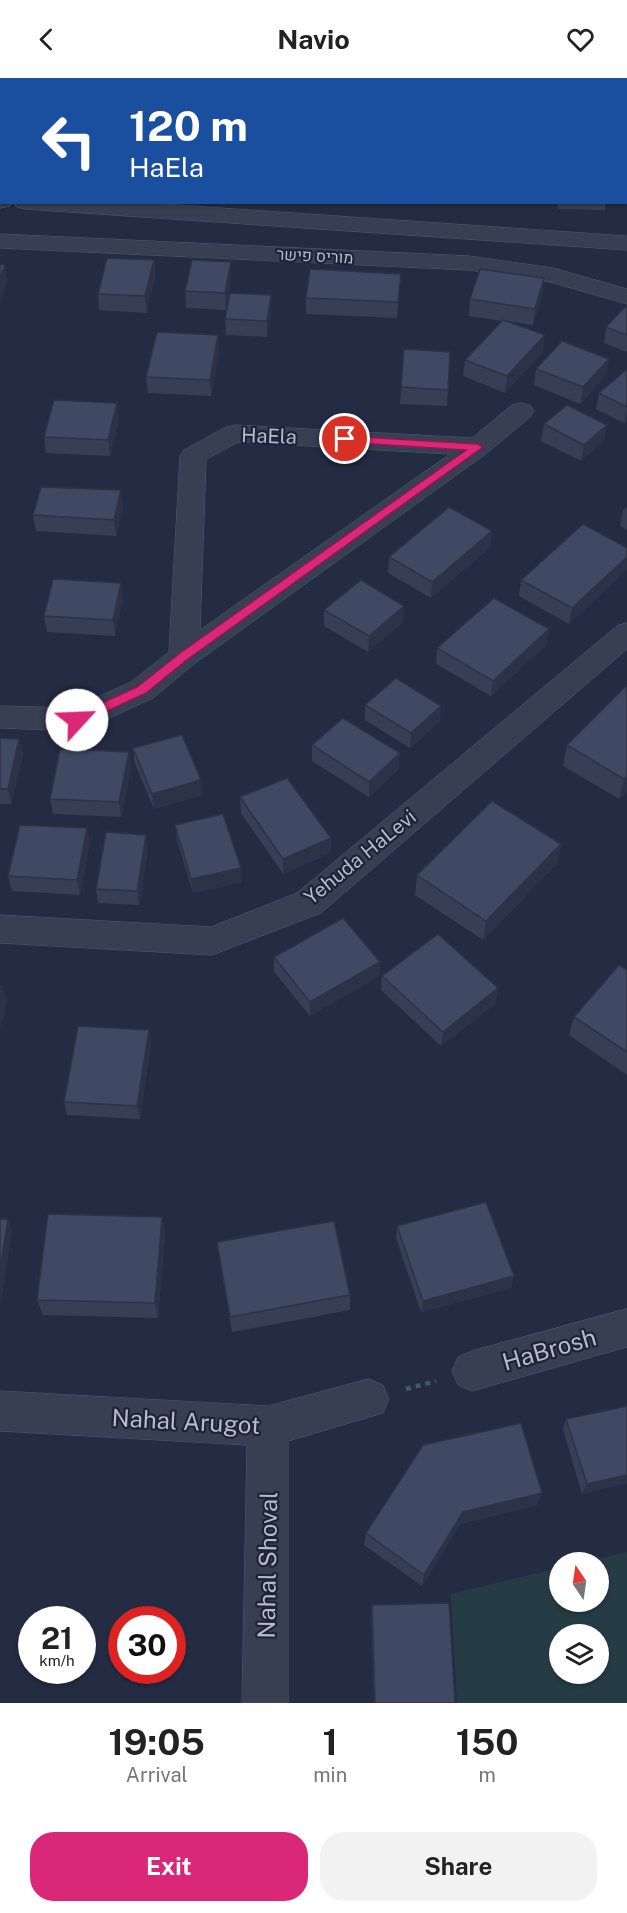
<!DOCTYPE html>
<html lang="en">
<head>
<meta charset="utf-8">
<style>
  body { margin:0; font-family:"Public Sans",Heebo,sans-serif; background:#f2f2f2; color:#222; height:100vh; display:flex; flex-direction:column; font-size:22px; white-space:nowrap }
  * { box-sizing:border-box; margin:0 }
  p { font-size:20px; color:#767676 }
  .icon { flex:none; width:33px; height:33px; fill:none; stroke:currentColor; stroke-width:2; stroke-linecap:round; stroke-linejoin:round }
  .map { position:relative; height:1625px; overflow:hidden }
  .side { display:flex; flex-direction:column; background:#fff; flex:1 }
  .side>* { flex:none }
  .top-card { position:absolute; left:0px; top:0px; width:627px; height:126px; box-shadow:0 2px 4px #0004; background:#1a4fa0; color:#fff; overflow:hidden }
  .needle { width:39px; rotate:347deg }
  .tools { position:absolute; left:549px; top:1474px; display:grid; gap:12px }
  .tools a { display:grid; place-items:center; width:60px; height:60px; border-radius:50%; background:#fff; box-shadow:0 2px 4px #0004; font-size:30px }
  .speed { position:absolute; left:18px; top:1528px; display:flex; gap:12px; font-size:30px; font-weight:700; text-align:center }
  .speed>* { display:grid; place-content:center; width:78px; height:78px; border-radius:50%; background:#fff; box-shadow:0 2px 4px #0004; line-height:1 }
  .speed small { font-size:15px; font-weight:400 }
  .speed .limit { border:9px solid #d22; background:#fff; color:#111 }
  .pin { position:absolute; display:grid; place-items:center; width:51px; height:51px; color:#fff; margin:-26px; border:3px solid #fff; border-radius:50%; box-shadow:0 2px 6px #0007 }
  .me { position:absolute; width:66px; margin:-33px; rotate:65deg; stroke-linejoin:round; filter:drop-shadow(0 0 4px #0008) }
  .turn { display:flex; align-items:center; gap:21px; height:126px; padding:0 30px; font-size:27px }
  .turn .icon { width:78px; height:78px; stroke-width:2.5 }
  .turn b { display:block; font-size:42px; line-height:51px }
  .eta { display:flex; justify-content:space-evenly; align-items:center; height:102px; text-align:center }
  .eta b { font-size:36px; font-weight:700; line-height:42px }
  .button { display:flex; gap:12px; margin-top:auto; padding:12px 30px }
  .button a { flex:1; height:69px; border-radius:24px; background:#db2777; color:#fff; font-size:24px; font-weight:700; line-height:69px; text-align:center }
  .button a+a { background:#f2f2f2; color:#222 }
  header { display:flex; justify-content:space-between; align-items:center; height:78px; padding:0 30px; background:#fff; font-size:27px; font-weight:700 }
  .map>svg:first-child { display:block }
  .green { fill:#263c45; fill-rule:evenodd }
  .lines { fill:none; stroke-linecap:round; stroke-linejoin:round }
  .minor-casing { stroke:#535a6d; stroke-width:1 }
  .path { stroke:#445961; stroke-width:4.5; stroke-dasharray:5 5; stroke-linecap:butt }
  .minor { fill:#383f53; fill-rule:evenodd }
  .wall { fill:#373f56 }
  .shaded-wall { fill:#2d3346 }
  .building { fill:#404964; stroke:#2d3346; stroke-width:1.5 }
  .route { fill:#db2777; stroke:#8e194d; stroke-width:1.5 }
  .labels { text-anchor:middle; dominant-baseline:central; stroke-width:4.5; stroke-linejoin:round; paint-order:stroke }
  .far-street-label { font-size:16px; fill:#b5bbcd; stroke:#1d2438 }
  .street-label { font-size:20px; fill:#b5bbcd; stroke:#1d2438 }
  .near-street-label { font-size:24px; fill:#b5bbcd; stroke:#1d2438 }
</style>
</head>
<body>
<header><svg class="icon" aria-label="back" viewBox="0 0 24 24"><path d="M15 5l-7 7 7 7"/></svg>Navio<svg class="icon" aria-label="heart" viewBox="0 0 24 24"><path d="M12 20l-8-8c-3-5 5-10 8-4 3-6 11-1 8 4z"/></svg></header>
<div class="map">
<svg width="627" height="1625" viewBox="0 0 627 1625">
  <rect width="100%" height="100%" fill="#242c44"/>
  <path class="green" d="M627 1474V1625H457L451 1516 559 1490 560 1524H598V1485H580ZM560 1557H598V1596H560Z"/>
  <g class="lines">
    <g class="minor-casing">
      <g id="minor">
        <polygon points="457,0 489,0 456,2"/>
        <rect x="0" y="14" width="2" height="12"/>
        <rect x="626" y="38" width="1" height="12"/>
        <polygon points="0,116 2,124 12,124 10,128 0,130"/>
        <polygon points="14,124 133,124 627,158 627,172 25,131 17,129"/>
        <polygon points="0,156 469,178 553,190 627,211 627,226 550,204 469,192 0,170"/>
        <path d="M521 325 530 327 534 333 530 339 487 375 194 586 153 620 88 650 77 653 0 650V628L74 630 131 604 169 574 180 378 184 372 226 349 235 347 472 360 512 327ZM239 364 450 376 200 552 206 382Z"/>
        <polygon points="627,545 627,571 321,835 212,877 0,865 0,837 211,849 297,815 617,548"/>
        <polygon points="627,1231 627,1269 472,1313 458,1307 452,1293 458,1279 472,1273"/>
        <polygon points="369,1301 383,1307 389,1321 383,1335 288,1363 288,1625 242,1625 247,1367 0,1353 0,1313 268,1328"/>
      </g>
    </g>
    <polyline class="path" points="406,1311 436,1303"/>
    <use href="#minor" class="minor"/>
  </g>
  <g class="wall">
    <rect x="45" y="0" width="64" height="2"/>
    <polygon points="469,124 505,124 505,126"/>
    <polygon points="558,124 606,124 605,132 558,131"/>
    <polygon points="154,182 155,198 147,235 99,232 98,216"/>
    <polygon points="231,184 231,200 226,232 186,230 185,213"/>
    <polygon points="401,196 397,240 306,236 306,220"/>
    <polygon points="544,200 542,216 533,247 506,243 543,274 505,315 463,298 465,282 502,243 469,238 470,221"/>
    <polygon points="271,217 271,233 267,259 226,257 225,241"/>
    <polygon points="627,227 627,274 604,265 606,249"/>
    <polygon points="404,271 450,274 447,328 400,326"/>
    <polygon points="219,274 211,318 148,315 146,299"/>
    <polygon points="536,291 606,297 580,326 534,307"/>
    <polygon points="627,291 627,343 624,345 596,331 599,315"/>
    <polygon points="117,325 119,341 110,378 46,375 44,359"/>
    <polygon points="544,346 604,363 581,383 541,363"/>
    <polygon points="123,429 116,458 36,453 33,437"/>
    <polygon points="627,429 627,452 620,448 623,432"/>
    <polygon points="490,469 431,520 388,495 389,479"/>
    <polygon points="627,470 569,546 519,518 521,502"/>
    <polygon points="123,521 115,558 47,554 44,538"/>
    <polygon points="324,532 403,544 368,574 324,548"/>
    <polygon points="549,551 546,567 491,618 436,586 437,570"/>
    <polygon points="627,607 627,713 619,721 563,688 567,667"/>
    <polygon points="365,627 440,643 410,670 365,642"/>
    <polygon points="0,660 19,661 23,676 11,726 0,726"/>
    <polygon points="312,667 399,691 369,719 312,683"/>
    <polygon points="133,670 201,702 202,717 154,731 135,686"/>
    <polygon points="131,690 121,739 53,736 50,721"/>
    <polygon points="240,719 331,760 330,775 283,796 241,735"/>
    <polygon points="175,747 242,804 193,815 177,762"/>
    <polygon points="87,750 90,765 80,817 12,813 8,798"/>
    <polygon points="561,766 557,786 483,862 415,817 417,797"/>
    <polygon points="148,772 139,827 98,825 96,811"/>
    <polygon points="274,879 380,884 379,898 310,938 274,894"/>
    <polygon points="627,892 627,997 569,957 574,939"/>
    <polygon points="382,898 496,925 441,968 381,912"/>
    <polygon points="149,952 151,966 140,1041 67,1037 64,1024"/>
    <polygon points="162,1139 165,1155 158,1240 43,1237 37,1222"/>
    <polygon points="397,1148 514,1198 511,1210 421,1234 396,1160"/>
    <polygon points="217,1164 350,1217 350,1232 232,1254 219,1180"/>
    <polygon points="627,1328 582,1416 563,1351 566,1341"/>
    <polygon points="542,1415 537,1427 460,1446 422,1508 364,1467 366,1455"/>
    <polygon points="372,1527 455,1625 374,1625 371,1537"/>
  </g>
  <g class="shaded-wall">
    <polygon points="154,182 155,198 147,235 145,218"/>
    <polygon points="231,184 231,200 226,232 225,215"/>
    <polygon points="5,187 7,203 0,226 0,201"/>
    <polygon points="544,200 542,216 533,247 535,231"/>
    <polygon points="271,217 271,233 267,259 267,243"/>
    <polygon points="218,257 219,274 211,318 210,302"/>
    <polygon points="545,257 543,274 505,315 507,298"/>
    <polygon points="609,281 606,297 580,326 583,309"/>
    <polygon points="117,325 119,341 110,378 108,362"/>
    <polygon points="627,330 627,343 624,345"/>
    <polygon points="607,347 604,363 581,383 584,367"/>
    <polygon points="121,412 123,429 116,458 114,442"/>
    <polygon points="492,453 490,469 431,520 432,504"/>
    <polygon points="627,479 627,492 569,546 572,530"/>
    <polygon points="121,505 123,521 115,558 113,542"/>
    <polygon points="404,528 403,544 368,574 369,558"/>
    <polygon points="549,551 546,567 491,618 493,603"/>
    <polygon points="441,628 440,643 410,670 411,655"/>
    <polygon points="19,661 23,676 11,726 8,711"/>
    <polygon points="129,674 131,690 121,739 119,724"/>
    <polygon points="400,675 399,691 369,719 369,704"/>
    <polygon points="627,698 627,713 619,721 624,701"/>
    <polygon points="201,702 202,717 154,731 152,716"/>
    <polygon points="87,750 90,765 80,817 77,802"/>
    <polygon points="146,757 148,772 139,827 137,813"/>
    <polygon points="331,760 330,775 283,796 283,781"/>
    <polygon points="561,766 557,786 483,862 486,843"/>
    <polygon points="241,790 242,804 193,815 191,801"/>
    <polygon points="380,884 379,898 310,938 310,924"/>
    <polygon points="2,908 7,922 0,954 0,920"/>
    <polygon points="498,910 496,925 441,968 443,954"/>
    <polygon points="149,952 151,966 140,1041 137,1028"/>
    <polygon points="162,1139 165,1155 158,1240 155,1225"/>
    <polygon points="8,1141 12,1153 1,1226 0,1223 0,1192"/>
    <polygon points="514,1198 511,1210 421,1234 423,1223"/>
    <polygon points="627,1397 627,1405 582,1416 587,1406"/>
    <polygon points="542,1415 537,1427 460,1446 422,1508 424,1497 463,1434"/>
  </g>
  <g class="building">
    <polygon points="107,180 154,182 145,218 98,216"/>
    <polygon points="192,182 231,184 225,215 185,213"/>
    <polygon points="0,186 5,187 0,201"/>
    <polygon points="310,191 401,196 398,224 306,220"/>
    <polygon points="480,191 544,200 535,231 470,221"/>
    <polygon points="230,215 271,217 267,243 225,241"/>
    <polygon points="627,227 627,257 606,249"/>
    <polygon points="503,242 545,257 507,298 465,282"/>
    <polygon points="157,254 218,257 210,302 146,299"/>
    <polygon points="562,263 609,281 583,309 536,291"/>
    <polygon points="404,271 450,274 448,312 401,309"/>
    <polygon points="627,291 627,329 599,315"/>
    <polygon points="54,322 117,325 108,362 44,359"/>
    <polygon points="567,327 607,347 584,367 544,346"/>
    <polygon points="41,409 121,412 114,442 33,437"/>
    <polygon points="449,429 492,453 432,504 389,479"/>
    <polygon points="583,446 627,470 627,479 572,530 521,502"/>
    <polygon points="53,501 121,505 113,542 44,538"/>
    <polygon points="361,502 404,528 369,558 324,532"/>
    <polygon points="494,520 549,551 493,603 437,570"/>
    <polygon points="396,600 441,628 411,655 365,627"/>
    <polygon points="627,607 627,698 624,701 567,667"/>
    <polygon points="343,640 400,675 369,704 312,667"/>
    <polygon points="182,657 201,702 152,716 133,670"/>
    <polygon points="0,660 19,661 8,711 0,711"/>
    <polygon points="60,671 129,674 119,724 50,721"/>
    <polygon points="287,700 331,760 283,781 240,719"/>
    <polygon points="492,723 561,766 486,843 417,797"/>
    <polygon points="223,736 241,790 191,801 175,747"/>
    <polygon points="20,747 87,750 77,802 8,798"/>
    <polygon points="106,754 146,757 137,813 96,811"/>
    <polygon points="343,840 380,884 310,924 274,879"/>
    <polygon points="438,856 498,910 443,954 382,898"/>
    <polygon points="619,887 627,892 627,974 574,939"/>
    <polygon points="0,908 2,908 0,920"/>
    <polygon points="78,948 149,952 137,1028 64,1024"/>
    <polygon points="486,1124 514,1198 423,1223 397,1148"/>
    <polygon points="48,1136 162,1139 155,1225 37,1222"/>
    <polygon points="0,1141 8,1141 0,1192"/>
    <polygon points="334,1143 350,1217 230,1239 217,1164"/>
    <polygon points="627,1328 627,1397 587,1406 566,1341"/>
    <polygon points="521,1345 542,1415 463,1434 424,1497 366,1455 423,1367"/>
    <polygon points="449,1525 455,1625 375,1625 372,1527"/>
  </g>
  <polygon class="route" points="345,358 478,366 483,369 188,581 146,615 82,645 73,645 71,642 73,638 137,609 180,575 466,372 341,364 341,359"/>
  <g class="labels">
    <g class="far-street-label">
      <text transform="translate(315 178) rotate(3)">מוריס פישר</text>
    </g>
    <g class="street-label">
      <text transform="translate(269 358) rotate(2)">HaEla</text>
      <text transform="translate(360 779) rotate(-39)">Yehuda HaLevi</text>
    </g>
    <g class="near-street-label">
      <text transform="translate(549 1271) rotate(-16)">HaBrosh</text>
      <text transform="translate(186 1343) rotate(3)">Nahal Arugot</text>
      <text transform="translate(267 1487) rotate(-89)">Nahal Shoval</text>
    </g>
  </g>
</svg>
<div class="tools">
<a><svg class="needle" viewBox="-14 -14 28 28"><path d="M0-13l5 13h-10z" fill="#e53935"/><path d="M0 13l5-13h-10z" fill="#767676"/></svg></a>
<a><svg class="icon" aria-label="layers" viewBox="0 0 24 24"><path d="M12 4l9 5-9 5-9-5zM3 14l9 5 9-5"/></svg></a>
</div>
<div class="speed"><div>21<small>km/h</small></div><div class="limit">30</div></div>
<div class="pin" style="left:345px;top:361px;background:#d93025"><svg class="icon" aria-label="arrive" viewBox="0 0 24 24"><path d="M6 21V4h12l-3 4 3 4H6"/></svg></div>
<svg class="me" style="left:77px;top:642px" viewBox="-20 -20 40 40"><circle r="19" fill="#fff"/><path d="M0-13L10 11 0 6-10 11z" fill="#db2777"/></svg>
<div class="top-card">
<div class="turn"><svg class="icon" aria-label="left" viewBox="0 0 24 24"><path d="M17 20v-9H6M10 6l-5 5 5 5"/></svg><div><b>120 m</b>HaEla</div></div>
</div>
</div>
<section class="side">
<div class="eta">
<div><b>19:05</b><p>Arrival</p></div>
<div><b>1</b><p>min</p></div>
<div><b>150</b><p>m</p></div>
</div>
<div class="button"><a>Exit</a><a>Share</a></div>
</section>
</body>
</html>
